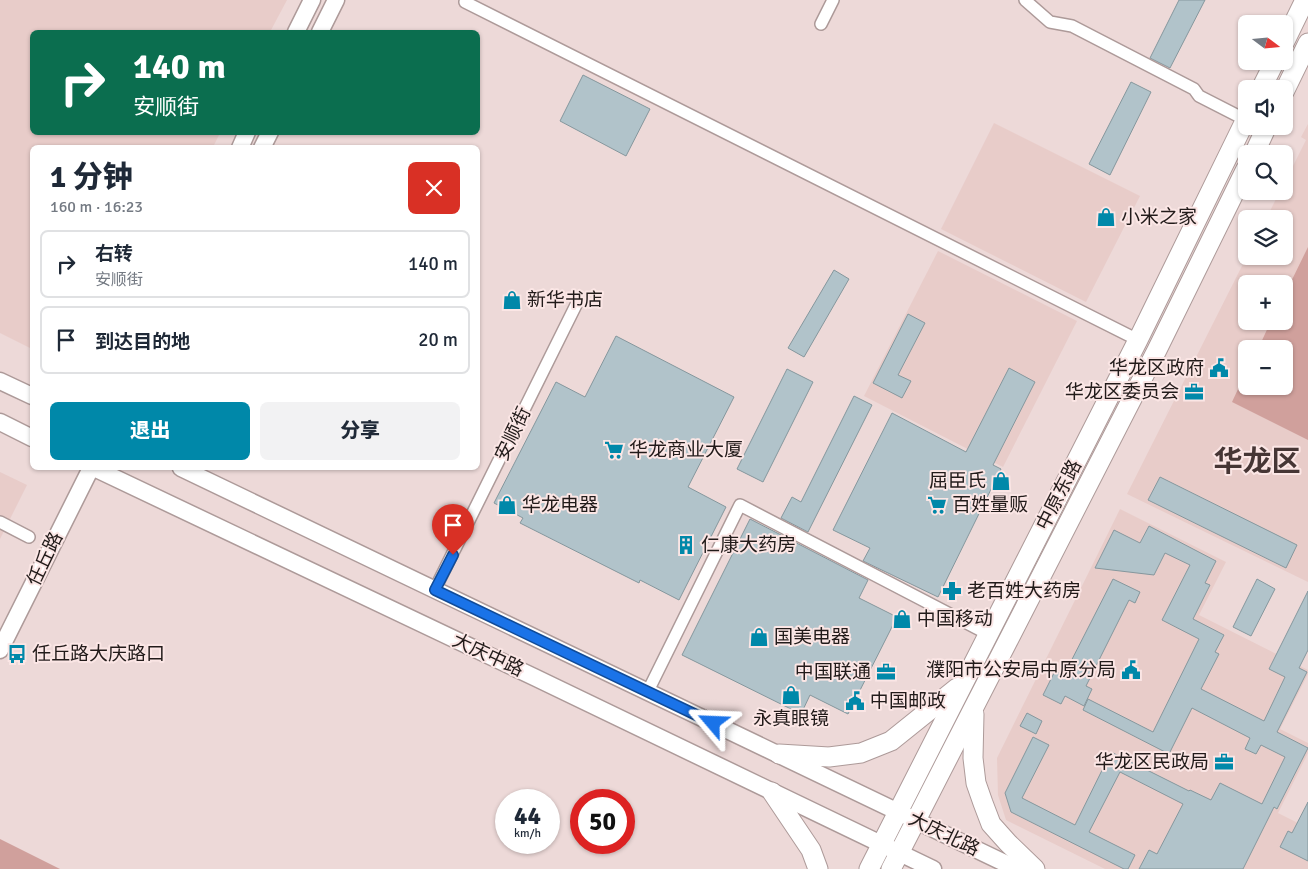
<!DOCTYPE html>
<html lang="zh">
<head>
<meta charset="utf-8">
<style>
  body { margin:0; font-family:Signika,"Noto Sans SC",sans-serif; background:#f2f2f3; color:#1f2937; height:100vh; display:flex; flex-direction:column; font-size:19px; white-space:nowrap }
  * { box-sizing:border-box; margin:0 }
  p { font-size:16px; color:#747a83 }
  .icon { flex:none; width:28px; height:28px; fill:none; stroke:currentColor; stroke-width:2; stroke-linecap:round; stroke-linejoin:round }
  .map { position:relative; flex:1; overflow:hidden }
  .side { position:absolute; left:30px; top:145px; width:450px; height:325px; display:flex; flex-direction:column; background:#fff; border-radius:8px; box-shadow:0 1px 4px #0004 }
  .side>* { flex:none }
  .top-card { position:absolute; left:30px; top:30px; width:450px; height:105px; border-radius:8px; box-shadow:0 1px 4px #0004; background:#0b6e4f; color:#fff; overflow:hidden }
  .needle { width:32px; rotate:106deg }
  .fabs { position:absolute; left:1238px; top:15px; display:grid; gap:10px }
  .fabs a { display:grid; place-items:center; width:55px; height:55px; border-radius:8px; background:#fff; box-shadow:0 1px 4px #0004; font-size:25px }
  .speed { position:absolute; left:495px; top:789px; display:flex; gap:10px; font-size:25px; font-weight:700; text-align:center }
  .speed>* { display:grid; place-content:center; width:65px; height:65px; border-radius:50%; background:#fff; box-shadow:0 1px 4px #0004; line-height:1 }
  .speed small { font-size:12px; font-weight:400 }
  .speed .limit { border:8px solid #d22; background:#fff; color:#111 }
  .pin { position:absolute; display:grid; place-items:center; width:42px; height:42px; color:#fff; margin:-51px -21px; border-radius:50% 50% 50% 0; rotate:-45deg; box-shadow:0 0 5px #0007 }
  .pin .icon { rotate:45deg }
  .me { position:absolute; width:55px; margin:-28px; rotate:296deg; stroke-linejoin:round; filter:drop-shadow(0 0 4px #0008) }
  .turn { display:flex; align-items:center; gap:18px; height:105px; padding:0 20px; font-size:22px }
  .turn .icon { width:65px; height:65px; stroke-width:2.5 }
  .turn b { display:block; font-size:35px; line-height:42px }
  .round { display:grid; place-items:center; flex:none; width:52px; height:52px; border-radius:8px; background:#f2f2f3 }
  .head { display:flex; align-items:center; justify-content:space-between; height:85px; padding:0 20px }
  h1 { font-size:30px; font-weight:800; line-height:38px }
  .action { display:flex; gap:10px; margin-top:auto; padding:10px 20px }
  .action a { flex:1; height:58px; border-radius:8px; background:#0088a9; color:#fff; font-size:20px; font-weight:800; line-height:58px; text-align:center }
  .action a+a { background:#f2f2f3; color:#1f2937 }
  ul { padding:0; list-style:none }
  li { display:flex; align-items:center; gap:15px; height:68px; margin:0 10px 8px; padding:0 10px; border:2px solid #e0e1e3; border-radius:8px }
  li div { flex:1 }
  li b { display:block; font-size:19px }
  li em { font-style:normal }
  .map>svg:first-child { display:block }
  .built { fill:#e8ccc9; fill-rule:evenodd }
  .green { fill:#d0a09c }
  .building { fill:#b1c3ca; stroke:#85979d }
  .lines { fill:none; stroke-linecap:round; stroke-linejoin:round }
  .street-casing { stroke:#ad9a99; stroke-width:14 }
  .secondary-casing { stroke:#ad9a99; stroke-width:19 }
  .primary-casing { stroke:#ad9a99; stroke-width:21 }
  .street { stroke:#fff; stroke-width:11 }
  .secondary { stroke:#fff; stroke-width:16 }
  .primary { stroke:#fff; stroke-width:19 }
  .route-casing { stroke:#114b97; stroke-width:12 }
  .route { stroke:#1a73e8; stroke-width:9 }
  .labels { text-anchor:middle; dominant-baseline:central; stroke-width:4; stroke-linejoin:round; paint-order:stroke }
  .poi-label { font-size:19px; fill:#221b1a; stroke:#fbe6e5; text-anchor:start }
  .street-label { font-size:19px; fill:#221b1a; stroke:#fbe6e5 }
  .town-label { font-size:29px; font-weight:bold; fill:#463635; stroke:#fbe6e5 }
</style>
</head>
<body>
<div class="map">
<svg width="1308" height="869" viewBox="0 0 1308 869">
  <rect width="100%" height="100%" fill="#edd9d8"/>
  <g class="built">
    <polygon points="0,0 287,0 270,32 32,32 32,132 220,133 213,147 32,148 32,349 0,333"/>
    <polygon points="994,123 1140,196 1086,302 941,229"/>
    <path d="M1308 124V582L1127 494 1247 256H1284V219H1266L1280 191H1284V184L1306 140 1301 137ZM1246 284H1284V321H1246ZM1246 349H1284V386H1246Z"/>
    <polygon points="938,251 1077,321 1003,467 864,396"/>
    <polygon points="0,472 27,485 0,539"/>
    <polygon points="1120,509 1226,562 1199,615 1308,670 1308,674 1280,729 1308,743 1308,753 1278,813 1308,828 1308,869 1105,869 1006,820 998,795 997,758"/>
  </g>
  <g class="green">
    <polygon points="1308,247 1308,440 1232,402 1246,372 1246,386 1284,386 1284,349 1258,349 1271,321 1284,321 1284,296"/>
    <polygon points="0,839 60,869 0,869"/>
  </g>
  <g class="building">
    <polygon points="1179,0 1205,0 1170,68 1150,58"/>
    <polygon points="583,75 650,109 626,156 560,121"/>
    <polygon points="1131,82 1151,92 1110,175 1089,164"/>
    <polygon points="834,270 849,279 804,357 788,348"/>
    <polygon points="908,314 925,323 898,375 911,381 902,398 873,383"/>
    <polygon points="616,336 734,397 688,487 726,507 679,600 640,580 639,583 520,523 523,518 494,503 556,382 585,397"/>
    <polygon points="1009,368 1035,382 993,465 1001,469 938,597 863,561 870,548 833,530 892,413 966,452"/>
    <polygon points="787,369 813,382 763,482 737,469"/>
    <polygon points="854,396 872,405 808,532 781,518 792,497 801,502"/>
    <polygon points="1160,477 1297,545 1286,568 1148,500"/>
    <polygon points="750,519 868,580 859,598 897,617 848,714 810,695 801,714 682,655"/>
    <polygon points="1149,526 1216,561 1205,583 1210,585 1193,619 1224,635 1215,652 1219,654 1201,689 1264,721 1285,677 1269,669 1308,591 1308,650 1299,668 1307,672 1277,732 1308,748 1277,809 1274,807 1243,869 1139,869 1149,850 1157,854 1183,804 1120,772 1089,832 1135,855 1128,869 1124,869 1011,812 1005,793 1033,737 1049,745 1022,798 1075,825 1111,752 1189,791 1190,790 1211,800 1220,783 1262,804 1285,757 1261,745 1256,754 1245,749 1250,738 1192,708 1169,754 1083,710 1088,699 1153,732 1199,639 1162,620 1190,565 1165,553 1154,575 1095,568 1114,530 1140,543"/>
    <polygon points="1113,579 1140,592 1135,603 1129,600 1086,686 1092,689 1084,706 1065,696 1061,704 1043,695 1055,671 1064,675"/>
    <polygon points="1257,579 1275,589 1251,636 1233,627"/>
    <polygon points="1027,713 1042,721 1036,734 1020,726"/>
    <polygon points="1308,802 1308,861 1280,847 1288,831 1292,833"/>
  </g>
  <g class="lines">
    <g class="street-casing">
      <g id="street">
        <polyline points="1025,0 1050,22 1072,26 1194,89 1199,96 1246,120"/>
        <polyline points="465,2 1138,340"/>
        <polyline points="821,24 833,0"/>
        <polyline points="0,522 29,537"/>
        <polyline points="435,589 576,305"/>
        <polyline points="648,691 740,505 988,634"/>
      </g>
    </g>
    <g class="secondary-casing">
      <g id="secondary">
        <polyline points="296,32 312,0"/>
        <polyline points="320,32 336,0"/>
        <polyline points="240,148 247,132"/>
        <polyline points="262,148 270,132"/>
        <polyline points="0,381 32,396"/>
        <polyline points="0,422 32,438"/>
        <polyline points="94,468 534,677 933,869"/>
        <polyline points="181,468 1017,869"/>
        <polyline points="0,650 91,468"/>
      </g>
    </g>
    <g class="primary-casing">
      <g id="primary">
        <polyline points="1284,43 1305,0"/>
        <polyline points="1261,89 1275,61"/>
        <polyline points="1284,92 1308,43"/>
        <polyline points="1254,154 1267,126"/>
        <polyline points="974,714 973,758 976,783 983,803 991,824 1008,843 1035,869"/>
        <polyline points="779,754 829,757 861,753 891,741 957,688"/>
        <polyline points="772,792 811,850 818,869"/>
        <polyline points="869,869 1138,340 1246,119"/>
        <polyline points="891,869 1157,350 1246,169"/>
      </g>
    </g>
    <use href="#street" class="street"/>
    <use href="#secondary" class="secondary"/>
    <use href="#primary" class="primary"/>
  </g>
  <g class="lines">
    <g class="route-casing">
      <polyline id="route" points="453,555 435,590 713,723"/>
    </g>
    <use href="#route" class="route"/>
  </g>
  <defs>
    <g id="shop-bare" transform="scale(1.5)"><path d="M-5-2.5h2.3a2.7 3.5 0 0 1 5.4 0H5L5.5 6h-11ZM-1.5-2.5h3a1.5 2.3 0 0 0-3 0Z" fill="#0088a9" stroke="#fbe6e5" stroke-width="2.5" paint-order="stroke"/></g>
    <g id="civic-bare" transform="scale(1.5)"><path d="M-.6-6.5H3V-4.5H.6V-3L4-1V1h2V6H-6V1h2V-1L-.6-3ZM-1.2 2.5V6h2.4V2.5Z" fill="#0088a9" stroke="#fbe6e5" stroke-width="2.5" paint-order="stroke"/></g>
    <g id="office-bare" transform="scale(1.5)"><path d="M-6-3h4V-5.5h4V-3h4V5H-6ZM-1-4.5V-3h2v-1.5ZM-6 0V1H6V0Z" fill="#0088a9" stroke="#fbe6e5" stroke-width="2.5" paint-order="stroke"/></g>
    <g id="supermarket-bare" transform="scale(1.5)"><path d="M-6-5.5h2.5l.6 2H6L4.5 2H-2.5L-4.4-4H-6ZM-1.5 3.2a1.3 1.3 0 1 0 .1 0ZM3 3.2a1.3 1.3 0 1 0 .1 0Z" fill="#0088a9" stroke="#fbe6e5" stroke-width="2.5" paint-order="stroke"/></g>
    <g id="building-bare" transform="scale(1.5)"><path d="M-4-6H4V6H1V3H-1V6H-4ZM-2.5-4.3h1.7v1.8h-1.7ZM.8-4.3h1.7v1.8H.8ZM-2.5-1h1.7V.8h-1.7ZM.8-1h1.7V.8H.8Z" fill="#0088a9" stroke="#fbe6e5" stroke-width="2.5" paint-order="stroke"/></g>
    <g id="pharmacy-bare" transform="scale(1.5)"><path d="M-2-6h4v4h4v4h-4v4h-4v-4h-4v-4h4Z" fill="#0088a9" stroke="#fbe6e5" stroke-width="2.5" paint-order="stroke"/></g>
    <g id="bus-bare" transform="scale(1.5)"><path d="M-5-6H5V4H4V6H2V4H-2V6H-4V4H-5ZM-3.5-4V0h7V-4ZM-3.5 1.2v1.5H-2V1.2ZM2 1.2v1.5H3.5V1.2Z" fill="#0088a9" stroke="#fbe6e5" stroke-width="2.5" paint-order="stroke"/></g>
  </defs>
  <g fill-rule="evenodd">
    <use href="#shop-bare" x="1106" y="217"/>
    <use href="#shop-bare" x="512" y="300"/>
    <use href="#civic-bare" x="1219" y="368"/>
    <use href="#office-bare" x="1194" y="392"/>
    <use href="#supermarket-bare" x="614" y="450"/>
    <use href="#shop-bare" x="1001" y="481"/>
    <use href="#shop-bare" x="507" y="505"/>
    <use href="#supermarket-bare" x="937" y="505"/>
    <use href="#building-bare" x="686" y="545"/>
    <use href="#pharmacy-bare" x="952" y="591"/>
    <use href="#shop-bare" x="902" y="619"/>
    <use href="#shop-bare" x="759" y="637"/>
    <use href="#bus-bare" x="17" y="654"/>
    <use href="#civic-bare" x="1131" y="670"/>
    <use href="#office-bare" x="886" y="672"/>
    <use href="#shop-bare" x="791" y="695"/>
    <use href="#civic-bare" x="855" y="701"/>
    <use href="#office-bare" x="1224" y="762"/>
  </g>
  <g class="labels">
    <g class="poi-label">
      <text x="1121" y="217">小米之家</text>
      <text x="527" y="300">新华书店</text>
      <text x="1204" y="368" text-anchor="end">华龙区政府</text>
      <text x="1179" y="392" text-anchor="end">华龙区委员会</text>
      <text x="629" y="450">华龙商业大厦</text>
      <text x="986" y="481" text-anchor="end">屈臣氏</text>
      <text x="522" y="505">华龙电器</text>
      <text x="952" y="505">百姓量贩</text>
      <text x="701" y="545">仁康大药房</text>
      <text x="967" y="591">老百姓大药房</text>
      <text x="917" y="619">中国移动</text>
      <text x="774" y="637">国美电器</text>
      <text x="32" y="654">任丘路大庆路口</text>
      <text x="1116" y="670" text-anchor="end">濮阳市公安局中原分局</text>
      <text x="871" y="672" text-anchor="end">中国联通</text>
      <text x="870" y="701">中国邮政</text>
      <text x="791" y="719" text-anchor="middle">永真眼镜</text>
      <text x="1209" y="762" text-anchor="end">华龙区民政局</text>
    </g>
    <g class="street-label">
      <text transform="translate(513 434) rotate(-64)">安顺街</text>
      <text transform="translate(1059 495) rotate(-63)">中原东路</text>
      <text transform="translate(45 559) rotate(-64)">任丘路</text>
      <text transform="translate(488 655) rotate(25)">大庆中路</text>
      <text transform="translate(944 834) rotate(26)">大庆北路</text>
    </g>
    <g class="town-label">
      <text x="1257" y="461">华龙区</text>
    </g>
  </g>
</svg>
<div class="fabs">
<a><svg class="needle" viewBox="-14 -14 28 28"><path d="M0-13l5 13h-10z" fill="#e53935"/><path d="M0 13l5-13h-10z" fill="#747a83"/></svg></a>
<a><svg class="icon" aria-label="sound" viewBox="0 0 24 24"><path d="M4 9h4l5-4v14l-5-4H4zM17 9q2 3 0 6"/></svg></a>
<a><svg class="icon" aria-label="search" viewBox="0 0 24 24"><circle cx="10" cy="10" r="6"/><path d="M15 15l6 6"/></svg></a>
<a><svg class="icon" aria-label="layers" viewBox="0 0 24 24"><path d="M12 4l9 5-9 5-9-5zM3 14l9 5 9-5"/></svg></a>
<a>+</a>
<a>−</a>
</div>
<div class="speed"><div>44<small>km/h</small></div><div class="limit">50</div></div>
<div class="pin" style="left:453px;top:555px;background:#d93025"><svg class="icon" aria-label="arrive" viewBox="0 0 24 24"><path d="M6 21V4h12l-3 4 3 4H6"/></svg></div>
<svg class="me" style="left:713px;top:723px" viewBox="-20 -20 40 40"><path d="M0-17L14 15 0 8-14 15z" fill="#1a73e8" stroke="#fff" stroke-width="4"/></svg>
<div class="top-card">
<div class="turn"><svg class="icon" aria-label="right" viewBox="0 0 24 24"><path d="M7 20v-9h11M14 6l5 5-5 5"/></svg><div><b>140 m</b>安顺街</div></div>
</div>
<section class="side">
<div class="head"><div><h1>1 分钟</h1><p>160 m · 16:23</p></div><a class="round" style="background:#d93025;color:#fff"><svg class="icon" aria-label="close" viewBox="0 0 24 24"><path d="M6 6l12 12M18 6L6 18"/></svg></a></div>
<ul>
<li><svg class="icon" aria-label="right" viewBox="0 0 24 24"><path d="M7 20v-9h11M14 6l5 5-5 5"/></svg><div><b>右转</b><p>安顺街</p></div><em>140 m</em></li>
<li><svg class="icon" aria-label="arrive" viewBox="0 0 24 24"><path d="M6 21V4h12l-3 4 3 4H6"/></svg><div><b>到达目的地</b></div><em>20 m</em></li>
</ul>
<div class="action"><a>退出</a><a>分享</a></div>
</section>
</div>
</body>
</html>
